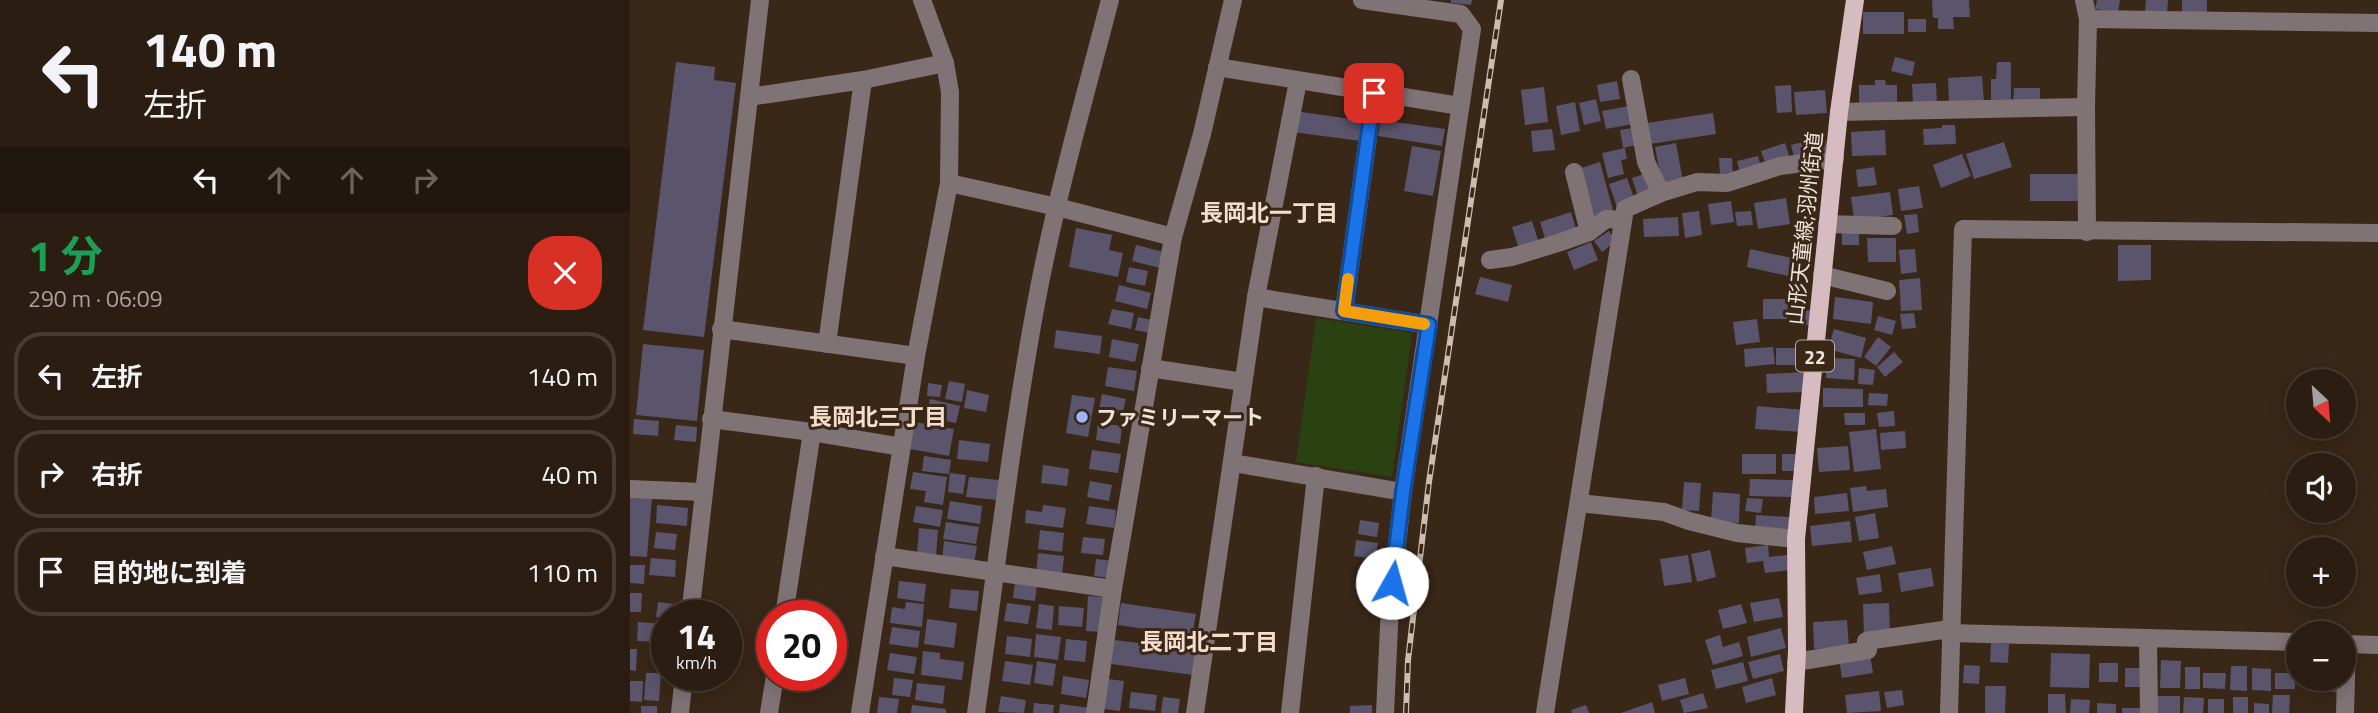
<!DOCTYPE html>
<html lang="ja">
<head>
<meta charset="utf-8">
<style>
  body { margin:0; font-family:"Titillium Web","Noto Sans JP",sans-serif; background:#33261b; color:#f1f3f6; height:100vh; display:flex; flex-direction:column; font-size:26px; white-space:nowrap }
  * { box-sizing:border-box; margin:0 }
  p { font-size:23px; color:#a6a29f }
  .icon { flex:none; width:38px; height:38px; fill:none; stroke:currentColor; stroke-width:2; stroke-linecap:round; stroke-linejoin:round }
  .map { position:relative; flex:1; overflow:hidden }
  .panel { display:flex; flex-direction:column; background:#2b1d12; width:630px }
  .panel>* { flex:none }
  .banner { background:#2b1d12; color:#f1f3f6; overflow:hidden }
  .needle { width:46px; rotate:154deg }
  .fabs { position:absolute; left:1656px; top:369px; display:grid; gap:14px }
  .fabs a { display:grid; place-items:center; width:70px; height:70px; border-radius:50%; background:#2b1d12; box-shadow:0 4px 18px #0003,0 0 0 2px #473b32; font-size:35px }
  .speed { position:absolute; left:21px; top:600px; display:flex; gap:14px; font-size:35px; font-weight:700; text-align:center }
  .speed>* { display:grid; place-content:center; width:91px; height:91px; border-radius:50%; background:#2b1d12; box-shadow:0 4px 18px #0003,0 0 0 2px #473b32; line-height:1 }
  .speed small { font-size:18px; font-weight:400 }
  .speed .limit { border:10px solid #d22; background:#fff; color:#111 }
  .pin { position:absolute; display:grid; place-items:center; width:60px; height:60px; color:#fff; margin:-30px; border-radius:14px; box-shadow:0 4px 10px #0006 }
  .me { position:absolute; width:77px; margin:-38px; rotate:7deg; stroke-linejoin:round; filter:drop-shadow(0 0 5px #0008) }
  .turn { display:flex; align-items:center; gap:24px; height:147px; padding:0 28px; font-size:32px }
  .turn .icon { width:91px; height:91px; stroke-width:2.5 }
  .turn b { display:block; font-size:49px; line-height:60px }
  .lanes { display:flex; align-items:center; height:66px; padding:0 28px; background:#0003; justify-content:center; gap:35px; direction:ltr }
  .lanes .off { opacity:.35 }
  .round { display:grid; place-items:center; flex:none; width:74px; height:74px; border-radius:28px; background:#33261b }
  .head { display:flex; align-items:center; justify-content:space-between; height:119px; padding:0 28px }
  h1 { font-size:42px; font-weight:700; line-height:52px; color:#1e9e55 }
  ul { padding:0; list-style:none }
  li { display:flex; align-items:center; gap:21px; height:88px; margin:0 14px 10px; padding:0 14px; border:4px solid #473b32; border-radius:28px }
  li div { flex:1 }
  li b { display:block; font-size:26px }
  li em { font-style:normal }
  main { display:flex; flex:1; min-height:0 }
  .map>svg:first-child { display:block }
  .green { fill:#2a4211 }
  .building { fill:#5a556c }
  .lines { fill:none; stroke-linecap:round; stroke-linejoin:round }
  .minor { stroke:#807375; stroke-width:18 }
  .major { stroke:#d6bbc0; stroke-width:18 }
  .rail-casing { stroke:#cbbdb2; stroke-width:6 }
  .rail { stroke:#392718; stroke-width:3.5; stroke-dasharray:10; stroke-linecap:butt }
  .route-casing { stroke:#114b97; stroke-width:18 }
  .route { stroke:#1a73e8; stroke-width:12 }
  .slow { stroke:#f59e0b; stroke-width:12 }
  .poi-dot { fill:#9eb4fd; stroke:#392718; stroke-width:2.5 }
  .labels { text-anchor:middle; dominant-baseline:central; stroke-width:6; stroke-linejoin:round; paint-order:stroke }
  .shield { fill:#392718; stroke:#b9aba0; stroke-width:2 }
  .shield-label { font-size:19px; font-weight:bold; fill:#f0e3da }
  .street-label { font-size:21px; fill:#f0e3da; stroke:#392718 }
  .poi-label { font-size:21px; font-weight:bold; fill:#f0e3da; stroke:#392718; text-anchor:start }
  .neighbourhood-label { font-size:23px; font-weight:bold; fill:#f7decc; stroke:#392718 }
</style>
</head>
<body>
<main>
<section class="panel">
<div class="banner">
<div class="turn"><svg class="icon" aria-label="left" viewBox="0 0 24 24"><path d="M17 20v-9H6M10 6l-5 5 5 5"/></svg><div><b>140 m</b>左折</div></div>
<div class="lanes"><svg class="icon" aria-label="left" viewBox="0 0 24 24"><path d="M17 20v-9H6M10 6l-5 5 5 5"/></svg><svg class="icon off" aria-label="ahead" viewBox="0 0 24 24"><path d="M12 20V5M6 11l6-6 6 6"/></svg><svg class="icon off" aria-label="ahead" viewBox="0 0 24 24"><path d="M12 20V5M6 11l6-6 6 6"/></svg><svg class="icon off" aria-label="right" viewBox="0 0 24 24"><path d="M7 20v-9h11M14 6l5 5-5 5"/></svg></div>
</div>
<div class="head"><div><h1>1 分</h1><p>290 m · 06:09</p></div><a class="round" style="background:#d93025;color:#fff"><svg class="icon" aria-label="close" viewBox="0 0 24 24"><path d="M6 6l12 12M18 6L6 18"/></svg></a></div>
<ul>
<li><svg class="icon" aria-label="left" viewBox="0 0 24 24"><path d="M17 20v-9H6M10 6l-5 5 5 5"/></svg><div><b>左折</b></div><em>140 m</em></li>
<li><svg class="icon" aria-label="right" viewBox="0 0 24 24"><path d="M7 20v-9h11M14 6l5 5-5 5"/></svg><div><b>右折</b></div><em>40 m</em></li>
<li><svg class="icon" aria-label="arrive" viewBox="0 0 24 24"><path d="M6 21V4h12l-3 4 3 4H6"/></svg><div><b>目的地に到着</b></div><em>110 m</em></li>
</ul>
</section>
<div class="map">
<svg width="1748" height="713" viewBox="0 0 1748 713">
  <rect width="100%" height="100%" fill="#392718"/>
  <polygon class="green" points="686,318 782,333 762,477 666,462"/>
  <g class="building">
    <polygon points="821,0 842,0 841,5 821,3"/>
    <polygon points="1302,0 1339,0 1340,17 1323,17 1324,29 1308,29 1308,18 1303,18"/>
    <polygon points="1467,0 1490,0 1488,12 1465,9"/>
    <polygon points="1516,0 1538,0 1537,13 1515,11"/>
    <polygon points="1552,0 1577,0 1577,14 1552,13"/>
    <rect x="1233" y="12" width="41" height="22"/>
    <rect x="1278" y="19" width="18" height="13"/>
    <polygon points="1265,57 1285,62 1282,76 1261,71"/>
    <polygon points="46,62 85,67 84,80 106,83 74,337 13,330"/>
    <polygon points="1367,62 1381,62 1381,103 1361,103 1361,79 1366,79"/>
    <polygon points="1352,76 1354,102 1319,103 1318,78"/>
    <polygon points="1245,80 1255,80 1256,85 1267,85 1267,106 1229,106 1229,85 1245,85"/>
    <polygon points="987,81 990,99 970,102 967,85"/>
    <polygon points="1306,83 1307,104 1283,104 1282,84"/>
    <polygon points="1161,85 1162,112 1147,113 1145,86"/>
    <polygon points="914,87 918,122 895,125 891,90"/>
    <polygon points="1384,88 1410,88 1410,104 1383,104"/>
    <polygon points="1195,90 1197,113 1166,115 1164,92"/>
    <polygon points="966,99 971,121 954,125 949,103"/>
    <polygon points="945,102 950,131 931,135 926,106"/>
    <polygon points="999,106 1003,124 976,129 972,111"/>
    <polygon points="665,111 734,121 731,141 662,132"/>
    <polygon points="1083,113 1086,134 1020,144 1017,123"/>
    <polygon points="751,120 815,129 812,146 748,136"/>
    <polygon points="1312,125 1325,125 1326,144 1294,145 1293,129 1312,128"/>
    <polygon points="1002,128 1006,145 993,148 990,130"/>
    <polygon points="922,129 925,150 903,152 901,131"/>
    <polygon points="1255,130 1256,155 1222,156 1221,132"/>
    <polygon points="1195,136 1199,152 1165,161 1161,145"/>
    <polygon points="1374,142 1382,167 1344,179 1336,154"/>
    <polygon points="1046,143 1053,181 1032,185 1025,147"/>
    <polygon points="1155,143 1160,158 1136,166 1131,151"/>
    <polygon points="782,146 811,151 803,196 774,191"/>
    <polygon points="995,148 997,159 991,160 994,174 978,178 972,153"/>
    <polygon points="1332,154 1341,176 1311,188 1303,165"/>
    <polygon points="1128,156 1131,167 1110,173 1107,161"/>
    <polygon points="1089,158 1102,158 1103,175 1090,176"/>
    <polygon points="970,162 984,214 965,219 951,168"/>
    <polygon points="1244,167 1247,185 1228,187 1226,170"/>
    <polygon points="1014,174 1022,196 1009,200 1002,178"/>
    <polygon points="1400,174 1448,174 1449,201 1400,201"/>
    <polygon points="997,178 1005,201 987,207 979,184"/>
    <polygon points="1289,186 1293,208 1271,211 1268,189"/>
    <polygon points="1260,192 1263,215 1224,220 1221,197"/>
    <polygon points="1156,198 1160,224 1128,229 1124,203"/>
    <polygon points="1101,201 1104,222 1081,225 1078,204"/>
    <polygon points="1069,211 1072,235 1055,238 1052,213"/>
    <polygon points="1121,211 1123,225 1107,226 1105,212"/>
    <polygon points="941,212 947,232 916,242 910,222"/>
    <polygon points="1287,214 1289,232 1277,234 1274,215"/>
    <polygon points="1048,217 1049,236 1014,237 1013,219"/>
    <polygon points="902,221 909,243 889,249 882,227"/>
    <polygon points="446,228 482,235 479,250 493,253 488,277 439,267"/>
    <polygon points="979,231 986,241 972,252 964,241"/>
    <polygon points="1229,231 1229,245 1212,245 1212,232"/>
    <polygon points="1237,238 1266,238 1266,262 1238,262"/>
    <polygon points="961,242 968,260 944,270 937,252"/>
    <polygon points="506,245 534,252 530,268 502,261"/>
    <polygon points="1488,245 1521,245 1521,280 1488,281"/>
    <polygon points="1120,249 1167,259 1163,277 1117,267"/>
    <polygon points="1285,249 1287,272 1271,274 1269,250"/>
    <polygon points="499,267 518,271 515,286 496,282"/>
    <polygon points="850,277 882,285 878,302 845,294"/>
    <polygon points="1290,278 1292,310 1271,311 1269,280"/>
    <polygon points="489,285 521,293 517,309 485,301"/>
    <polygon points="1205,297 1243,302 1241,324 1203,319"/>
    <polygon points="1133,299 1158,299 1157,319 1133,319"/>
    <polygon points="482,309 504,313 501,329 478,324"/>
    <polygon points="1162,309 1182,310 1182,325 1161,325"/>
    <polygon points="1284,313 1286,328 1272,329 1270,314"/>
    <polygon points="1248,316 1266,321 1262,335 1244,330"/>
    <polygon points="508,317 522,320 520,333 505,330"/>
    <polygon points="1127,319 1130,342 1106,345 1103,322"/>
    <polygon points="1204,329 1236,338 1231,358 1198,349"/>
    <polygon points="426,330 472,336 470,354 424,348"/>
    <polygon points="1248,337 1261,347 1246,366 1234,357"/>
    <polygon points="482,339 509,344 505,362 479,357"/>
    <polygon points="13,344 74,350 67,421 6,415"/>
    <polygon points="1143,347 1145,364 1115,367 1114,349"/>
    <rect x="1146" y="348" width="32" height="17"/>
    <polygon points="1264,352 1273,362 1255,377 1247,367"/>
    <polygon points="1197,358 1225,359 1224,380 1196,378"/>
    <polygon points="478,367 507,371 504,391 475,386"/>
    <polygon points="1229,368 1245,370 1243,385 1228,384"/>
    <polygon points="1175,372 1176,392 1137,393 1136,374"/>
    <polygon points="319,381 335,384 332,402 315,399"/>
    <polygon points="298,383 312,385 310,397 297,396"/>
    <polygon points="1193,388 1233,389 1233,407 1193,407"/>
    <polygon points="337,390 359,395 356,412 334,408"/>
    <polygon points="1239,393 1258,394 1257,406 1238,405"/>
    <polygon points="472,394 496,399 492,415 469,410"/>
    <polygon points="442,395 465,398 458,437 436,433"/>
    <polygon points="300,399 330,406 326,423 296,417"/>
    <polygon points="1127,406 1174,410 1173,432 1125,429"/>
    <polygon points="1264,411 1265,426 1249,427 1247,413"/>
    <polygon points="1214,413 1235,413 1235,425 1215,425"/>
    <polygon points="4,419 29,421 28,436 3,434"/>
    <polygon points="284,422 324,429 319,456 280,449"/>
    <polygon points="468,423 492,426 490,444 466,440"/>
    <polygon points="46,425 67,427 66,442 44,440"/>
    <polygon points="1246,429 1251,469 1224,472 1219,432"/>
    <polygon points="1275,431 1276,448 1251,450 1250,433"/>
    <polygon points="329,440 360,444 358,462 327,459"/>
    <polygon points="1218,446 1220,470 1189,472 1187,448"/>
    <polygon points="462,450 491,454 488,473 459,469"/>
    <rect x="1112" y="454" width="34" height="20"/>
    <rect x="1152" y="454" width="16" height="17"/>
    <polygon points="294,456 321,460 319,474 292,471"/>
    <polygon points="413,465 439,469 437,486 411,483"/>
    <polygon points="283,472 317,477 313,505 294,502 296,491 280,489"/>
    <polygon points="320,473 336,475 333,494 318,492"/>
    <polygon points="339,477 369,480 367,500 336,497"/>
    <polygon points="1120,479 1163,480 1163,497 1119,496"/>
    <polygon points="460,481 482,485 479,501 457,497"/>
    <polygon points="1054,482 1071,483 1069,511 1052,510"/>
    <polygon points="1236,486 1237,491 1256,489 1258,507 1223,512 1220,488"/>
    <polygon points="1083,492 1110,494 1109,523 1081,521"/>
    <polygon points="1217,493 1219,511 1185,514 1184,497"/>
    <polygon points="0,496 22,498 17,557 0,556"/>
    <polygon points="1117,498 1133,499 1131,513 1115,511"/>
    <polygon points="320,501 352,506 350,524 317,519"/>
    <polygon points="27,505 58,508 57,526 26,523"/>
    <polygon points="413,505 436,508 433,528 395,523 396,510 412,512"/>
    <polygon points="286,506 313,510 310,527 283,522"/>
    <polygon points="459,506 486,510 484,528 456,524"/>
    <polygon points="1245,513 1249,538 1229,541 1225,517"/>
    <polygon points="1126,515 1159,517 1159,532 1125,530"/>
    <polygon points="730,520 749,523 747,537 728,534"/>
    <polygon points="1220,521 1222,542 1182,546 1180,526"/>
    <polygon points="316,522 349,527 346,544 313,539"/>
    <polygon points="289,528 308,530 306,556 287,554"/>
    <polygon points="410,530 434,533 432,552 408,549"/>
    <polygon points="26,532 47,534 45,550 24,548"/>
    <polygon points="453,537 475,539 473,555 451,553"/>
    <polygon points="726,540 748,543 745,559 724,556"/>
    <polygon points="314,541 347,546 344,564 312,559"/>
    <polygon points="1138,545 1139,557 1157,555 1159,570 1135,573 1133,561 1117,563 1115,548"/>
    <polygon points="1262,546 1266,564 1237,570 1233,552"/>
    <polygon points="1080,550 1086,577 1067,582 1061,554"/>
    <polygon points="408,553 434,556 432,576 406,573"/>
    <polygon points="1058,555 1062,582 1034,586 1030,559"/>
    <polygon points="21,558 46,560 45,577 19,575"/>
    <polygon points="466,559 483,561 480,578 464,576"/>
    <polygon points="0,565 15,565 14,584 0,583"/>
    <polygon points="1301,568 1304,586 1271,592 1268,573"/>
    <polygon points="1250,574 1252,592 1229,595 1226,578"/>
    <polygon points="269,581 296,584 294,602 267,598"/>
    <polygon points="385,582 407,585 405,601 383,598"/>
    <polygon points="321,589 349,591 347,611 319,608"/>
    <polygon points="0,593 12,593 11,612 0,612"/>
    <polygon points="458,596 474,597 471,632 456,631"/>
    <polygon points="1149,598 1153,617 1124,622 1120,603"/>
    <polygon points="28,602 44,604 42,616 37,616 37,618 26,617"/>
    <polygon points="276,602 294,604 292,627 260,623 262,607 275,609"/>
    <polygon points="377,603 401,606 398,624 374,621"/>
    <polygon points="491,603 566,614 562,636 488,625"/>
    <polygon points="1259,603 1260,636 1234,637 1233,604"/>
    <polygon points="409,604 424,606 422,630 406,628"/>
    <polygon points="1111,604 1117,623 1093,629 1088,610"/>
    <polygon points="429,606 454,608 452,627 428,625"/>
    <polygon points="297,619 327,623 324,648 294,644"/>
    <polygon points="1217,620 1219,647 1184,649 1183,622"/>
    <polygon points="8,622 34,624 32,642 7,641"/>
    <polygon points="262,627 290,631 288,648 259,644"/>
    <polygon points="1151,628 1156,648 1121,657 1117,637"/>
    <polygon points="406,634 431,637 428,660 404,657"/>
    <polygon points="1090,635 1093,647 1109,642 1113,656 1083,665 1075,640"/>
    <polygon points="377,636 402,639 400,657 375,654"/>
    <polygon points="436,639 457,641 455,662 434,660"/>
    <polygon points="484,640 566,650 563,675 481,664"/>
    <polygon points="1361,643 1379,644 1378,663 1360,662"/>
    <polygon points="0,649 7,649 6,671 0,670"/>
    <polygon points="293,651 310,653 310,659 334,662 332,680 291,675"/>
    <polygon points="260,653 287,657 284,674 257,670"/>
    <polygon points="1421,653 1460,654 1459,688 1420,687"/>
    <polygon points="1150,654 1154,671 1123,679 1118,662"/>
    <polygon points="1240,655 1243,673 1212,678 1209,660"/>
    <polygon points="1531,660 1551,661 1550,688 1530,688"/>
    <polygon points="375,661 403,665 400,685 372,681"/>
    <polygon points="407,661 426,664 423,686 404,683"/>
    <polygon points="1113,662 1118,681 1086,689 1081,670"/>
    <rect x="1469" y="663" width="19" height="19"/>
    <polygon points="1334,665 1350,666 1349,684 1333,683"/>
    <polygon points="1601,666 1617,666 1617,691 1600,690"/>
    <rect x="1555" y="667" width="15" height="22"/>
    <rect x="1495" y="668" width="18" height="19"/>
    <polygon points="1622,668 1641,669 1641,691 1622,690"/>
    <polygon points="16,673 31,673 29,701 14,700"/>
    <polygon points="1573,673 1596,673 1595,689 1573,688"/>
    <rect x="1645" y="673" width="20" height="16"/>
    <polygon points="433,676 459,680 456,698 431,694"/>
    <polygon points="264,678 283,680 280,697 262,695"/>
    <polygon points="1055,678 1059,694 1032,701 1028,685"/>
    <polygon points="1142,678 1146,695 1116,703 1112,687"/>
    <polygon points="478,679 494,681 490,711 474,709"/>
    <polygon points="1686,679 1710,679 1709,692 1685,690"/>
    <polygon points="0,681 13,681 12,702 0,701"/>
    <polygon points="287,683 315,686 313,704 285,700"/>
    <polygon points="1355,686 1376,686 1375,713 1355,713"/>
    <polygon points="1272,690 1274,705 1257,708 1254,692"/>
    <polygon points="1249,691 1251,711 1217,713 1215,695"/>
    <polygon points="501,692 527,695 525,711 499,708"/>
    <polygon points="1073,693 1078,708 1054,713 1050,700"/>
    <polygon points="1418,694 1435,694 1436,713 1418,713"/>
    <polygon points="1643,695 1660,695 1659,713 1642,713"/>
    <polygon points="371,696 396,700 394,713 368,712"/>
    <rect x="1526" y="696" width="24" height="17"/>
    <polygon points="249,697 269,699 267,713 247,713"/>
    <polygon points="533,697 550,699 548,713 531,713"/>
    <polygon points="1554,697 1574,698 1573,713 1553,713"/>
    <rect x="1603" y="697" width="15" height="16"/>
    <polygon points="1441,699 1460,700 1459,713 1440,713"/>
    <rect x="1578" y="699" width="16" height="14"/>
    <polygon points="1022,702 1025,713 991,713"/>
    <polygon points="404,703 424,705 423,713 403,713"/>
    <polygon points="1467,703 1486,704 1486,713 1467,713"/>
    <polygon points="1624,703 1639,704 1639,713 1624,713"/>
    <polygon points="430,704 461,708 460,713 429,713"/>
    <polygon points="282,705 316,709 316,713 281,713"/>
    <polygon points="742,705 742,713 720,713 720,706"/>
    <polygon points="956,705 959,713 942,713 941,710"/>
    <rect x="11" y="706" width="16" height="7"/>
    <rect x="1492" y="708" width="18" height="5"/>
  </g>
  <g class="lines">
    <g class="minor">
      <polyline points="1454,0 1458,19 1456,107 1457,232"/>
      <polyline points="1458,19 1748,23"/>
      <polyline points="587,67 830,106"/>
      <polyline points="1001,79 1016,162 1031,193"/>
      <polyline points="119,97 233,80 315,63"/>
      <polyline points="1209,112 1456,107"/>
      <polyline points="944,172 959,232"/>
      <polyline points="319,183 427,207 543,237"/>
      <polyline points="1197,224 1263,226"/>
      <polyline points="860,260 882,257 931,242 959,232 976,219 992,220"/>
      <polyline points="1192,275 1257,291"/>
      <polyline points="626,297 799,325"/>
      <polyline points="714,311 744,93"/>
      <polyline points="91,329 286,356"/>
      <polyline points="197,344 233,80"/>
      <polyline points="520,368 613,382"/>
      <polyline points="81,419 182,432 272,447"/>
      <polyline points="603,463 773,492 842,29 831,14 732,0"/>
      <polyline points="0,489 72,492"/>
      <polyline points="949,503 1034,512 1059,521 1107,533 1166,539"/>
      <polyline points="254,556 483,589"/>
      <polyline points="60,616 130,0"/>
      <polyline points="154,616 182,432"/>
      <polyline points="1320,633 1668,642"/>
      <polyline points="1518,638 1519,713"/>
      <polyline points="1713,644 1748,645"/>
      <polyline points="1166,662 1238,650 1236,641 1320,629"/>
      <polyline points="50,713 54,676"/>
      <polyline points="139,713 145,676"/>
      <polyline points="230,713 286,356 319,183 320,92 315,63 292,0"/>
      <path d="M346 713C366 572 382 429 409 288 428 191 455 96 480 0"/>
      <polyline points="465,713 483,589 543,237 572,134 603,0"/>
      <polyline points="565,713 626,297 668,81"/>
      <polyline points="660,713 686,476"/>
      <polyline points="755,713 760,605 773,492"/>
      <polyline points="915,713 995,209 1031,193 1067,182 1097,183 1150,166 1205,159"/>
      <polyline points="1319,713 1333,229 1748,233"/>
      <polyline points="1715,713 1717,644"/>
    </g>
    <polyline class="major" points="1164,713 1167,651 1166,539 1209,112 1225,0"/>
    <g class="rail-casing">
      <polyline id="rail" points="776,713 778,660 799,482 871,0"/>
    </g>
    <use href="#rail" class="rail"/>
  </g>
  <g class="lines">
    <g class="route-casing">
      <polyline id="route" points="744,93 714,311 799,325 773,492 762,583"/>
    </g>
    <use href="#route" class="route"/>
    <polyline class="slow" points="718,279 714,311 794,324"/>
  </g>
  <circle class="poi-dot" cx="452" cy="417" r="7"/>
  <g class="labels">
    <rect class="shield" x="1166" y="340.5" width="38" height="31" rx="5"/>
    <g class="shield-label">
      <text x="1185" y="356">22</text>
    </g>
    <g class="street-label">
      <text transform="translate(1174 228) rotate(-84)">山形天童線;羽州街道</text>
    </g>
    <g class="poi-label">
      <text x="466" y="417">ファミリーマート</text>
    </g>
    <g class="neighbourhood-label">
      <text x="639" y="212">長岡北一丁目</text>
      <text x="248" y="416">長岡北三丁目</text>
      <text x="579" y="641">長岡北二丁目</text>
    </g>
  </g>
</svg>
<div class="fabs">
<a><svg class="needle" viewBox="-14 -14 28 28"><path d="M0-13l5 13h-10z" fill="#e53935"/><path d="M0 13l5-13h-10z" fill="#a6a29f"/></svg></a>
<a><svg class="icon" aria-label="sound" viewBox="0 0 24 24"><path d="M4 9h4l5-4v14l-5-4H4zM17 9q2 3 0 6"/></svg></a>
<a>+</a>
<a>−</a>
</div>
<div class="speed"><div>14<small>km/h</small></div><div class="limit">20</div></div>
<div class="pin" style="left:744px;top:93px;background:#d93025"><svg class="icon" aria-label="arrive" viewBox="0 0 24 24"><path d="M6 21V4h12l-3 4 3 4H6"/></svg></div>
<svg class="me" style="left:762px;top:583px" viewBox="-20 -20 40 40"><circle r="19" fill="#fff"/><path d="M0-13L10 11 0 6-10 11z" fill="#1a73e8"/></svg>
</div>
</main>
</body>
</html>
